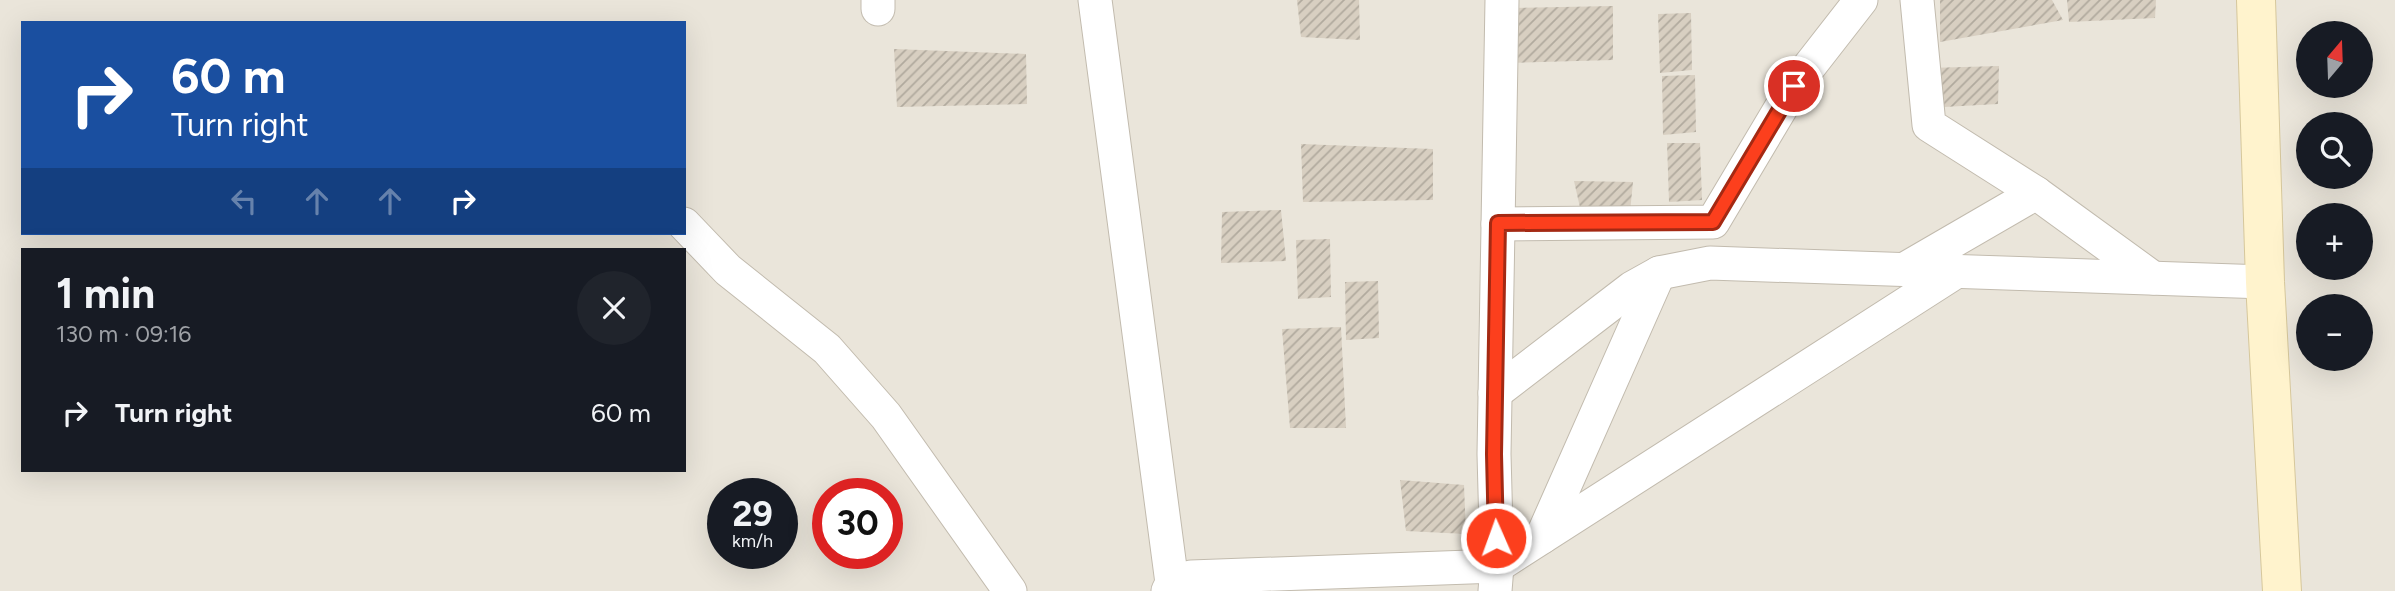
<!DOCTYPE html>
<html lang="en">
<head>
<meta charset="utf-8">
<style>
  body { margin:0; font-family:Figtree,sans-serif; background:#20242c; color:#f1f3f6; height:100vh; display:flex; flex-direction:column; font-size:26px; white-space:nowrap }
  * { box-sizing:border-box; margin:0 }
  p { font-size:23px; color:#9ea1a6 }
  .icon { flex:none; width:38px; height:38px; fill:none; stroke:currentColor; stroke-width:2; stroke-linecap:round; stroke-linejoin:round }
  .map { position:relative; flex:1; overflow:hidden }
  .details { position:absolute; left:21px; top:248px; width:665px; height:224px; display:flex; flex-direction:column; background:#171b24; border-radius:0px; box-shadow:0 7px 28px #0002 }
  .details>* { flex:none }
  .banner { position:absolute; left:21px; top:21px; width:665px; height:214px; border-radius:0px; box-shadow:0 7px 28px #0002; background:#1a4fa0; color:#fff; overflow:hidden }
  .needle { width:46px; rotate:19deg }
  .fabs { position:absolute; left:2296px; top:21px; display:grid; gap:14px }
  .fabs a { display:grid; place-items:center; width:77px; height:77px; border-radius:50%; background:#171b24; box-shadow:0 7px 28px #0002; font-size:35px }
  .speed { position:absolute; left:707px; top:478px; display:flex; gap:14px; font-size:35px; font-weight:700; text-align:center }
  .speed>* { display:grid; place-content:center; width:91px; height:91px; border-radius:50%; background:#171b24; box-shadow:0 7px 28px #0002; line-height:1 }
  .speed small { font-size:18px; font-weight:400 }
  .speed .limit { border:10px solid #d22; background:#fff; color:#111 }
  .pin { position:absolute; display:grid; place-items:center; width:60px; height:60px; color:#fff; margin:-30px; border:4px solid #fff; border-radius:50%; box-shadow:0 2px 7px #0007 }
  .me { position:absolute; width:77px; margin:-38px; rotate:358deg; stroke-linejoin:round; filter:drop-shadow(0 0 5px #0008) }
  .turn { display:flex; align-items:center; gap:24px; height:147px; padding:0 35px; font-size:32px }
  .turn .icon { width:91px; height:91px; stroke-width:2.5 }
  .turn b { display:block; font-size:49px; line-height:60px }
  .lanes { display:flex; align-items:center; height:66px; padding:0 35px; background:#0003; justify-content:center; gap:35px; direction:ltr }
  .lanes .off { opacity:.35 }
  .round { display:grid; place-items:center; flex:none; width:74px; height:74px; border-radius:37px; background:#20242c }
  .headline { display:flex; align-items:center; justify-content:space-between; height:119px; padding:0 35px }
  h1 { font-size:42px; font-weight:700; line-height:52px }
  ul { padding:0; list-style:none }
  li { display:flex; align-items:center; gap:21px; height:91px; padding:0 35px }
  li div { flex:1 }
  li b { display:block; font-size:26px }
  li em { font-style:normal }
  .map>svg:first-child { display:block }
  .residential { fill:#eae5da; fill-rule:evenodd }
  .building { fill:url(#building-hatch) }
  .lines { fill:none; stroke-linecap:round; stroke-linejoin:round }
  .minor-casing { stroke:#c2bbae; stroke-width:35 }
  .secondary-casing { stroke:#d6c79b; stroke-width:40 }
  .minor { stroke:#fff; stroke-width:33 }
  .secondary { stroke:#fff3cd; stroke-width:38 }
  .route-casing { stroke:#a42913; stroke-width:18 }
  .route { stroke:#fc3f1d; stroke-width:12 }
</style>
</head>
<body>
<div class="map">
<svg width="2395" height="591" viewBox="0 0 2395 591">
  <defs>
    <pattern id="building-hatch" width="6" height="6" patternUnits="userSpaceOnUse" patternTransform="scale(1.75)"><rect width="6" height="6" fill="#d8cfc1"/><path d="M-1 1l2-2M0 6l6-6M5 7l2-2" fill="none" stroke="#b1aa9e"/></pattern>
  </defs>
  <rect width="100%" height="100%" fill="#f6f3ec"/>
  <path class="residential" d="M0 0H2395V591H0ZM23 23H684V233H23ZM2308 33H2361V86H2308ZM2308 124H2361V177H2308ZM2308 215H2361V268H2308ZM23 250H684V471H23ZM2308 306H2361V359H2308ZM723 494H782V553H723ZM828 494H887V553H828Z"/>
  <g class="building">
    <polygon points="1297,0 1359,0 1360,40 1301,37"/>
    <polygon points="1940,0 2052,0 2063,20 1940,42"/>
    <polygon points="2067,0 2156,0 2155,18 2069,22"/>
    <polygon points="1613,6 1613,60 1507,63 1507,8"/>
    <polygon points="1691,13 1692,70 1660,73 1658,14"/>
    <polygon points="894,49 1026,54 1027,104 897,107"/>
    <polygon points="1999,66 1998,104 1926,108 1928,68"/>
    <polygon points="1695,75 1696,132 1663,135 1662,76"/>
    <polygon points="1667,143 1700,143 1702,200 1669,202"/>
    <polygon points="1301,144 1433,149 1433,200 1303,202"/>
    <polygon points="1574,181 1633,182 1630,212 1581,212"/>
    <polygon points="1281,210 1286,261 1221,263 1222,212"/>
    <polygon points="1330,239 1331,297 1298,299 1296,240"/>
    <polygon points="1378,281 1379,338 1346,340 1345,282"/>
    <polygon points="1341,327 1346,428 1290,428 1282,329"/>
    <polygon points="1400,480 1464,485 1466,534 1406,531"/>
  </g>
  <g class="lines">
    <g class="minor-casing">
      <g id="minor">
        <polyline points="878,0 878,9"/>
        <polyline points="1095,0 1172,583"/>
        <polyline points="1917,0 1929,125 2036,193"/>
        <polyline points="684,224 728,270 827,349 886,416 1010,591"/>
        <polyline points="1498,224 1713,222 1794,86 1861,0"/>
        <polyline points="1905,269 2036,193 2153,278"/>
        <polyline points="1495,393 1632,288 1659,273 1710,263 2265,282"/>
        <polyline points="1542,537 1659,273"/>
        <polyline points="1168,591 1172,583 1191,577 1497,566 1957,271"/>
        <polyline points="1495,591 1497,566 1494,454 1502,0"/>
      </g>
    </g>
    <g class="secondary-casing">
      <polyline id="secondary" points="2256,0 2265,282 2282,591"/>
    </g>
    <use href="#minor" class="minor"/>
    <use href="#secondary" class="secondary"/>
  </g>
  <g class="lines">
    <g class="route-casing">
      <polyline id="route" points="1496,538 1494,454 1498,223 1713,222 1794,86"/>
    </g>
    <use href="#route" class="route"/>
  </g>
</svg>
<div class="fabs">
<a><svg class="needle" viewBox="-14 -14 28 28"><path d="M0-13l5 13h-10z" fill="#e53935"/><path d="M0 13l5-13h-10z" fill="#9ea1a6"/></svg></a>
<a><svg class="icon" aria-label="search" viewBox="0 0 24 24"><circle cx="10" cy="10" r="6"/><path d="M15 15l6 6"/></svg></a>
<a>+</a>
<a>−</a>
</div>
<div class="speed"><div>29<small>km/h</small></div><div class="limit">30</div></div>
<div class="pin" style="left:1794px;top:86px;background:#d93025"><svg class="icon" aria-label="arrive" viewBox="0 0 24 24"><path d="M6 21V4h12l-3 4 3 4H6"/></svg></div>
<svg class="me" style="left:1496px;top:538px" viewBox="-20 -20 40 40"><circle r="17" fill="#fc3f1d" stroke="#fff" stroke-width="3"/><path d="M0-11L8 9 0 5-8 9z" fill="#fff"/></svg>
<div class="banner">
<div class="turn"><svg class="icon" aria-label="right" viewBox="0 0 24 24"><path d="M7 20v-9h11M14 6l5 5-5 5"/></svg><div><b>60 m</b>Turn right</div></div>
<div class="lanes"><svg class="icon off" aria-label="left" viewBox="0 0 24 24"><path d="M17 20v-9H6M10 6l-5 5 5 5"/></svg><svg class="icon off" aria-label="ahead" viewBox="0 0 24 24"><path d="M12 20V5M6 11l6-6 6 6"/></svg><svg class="icon off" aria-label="ahead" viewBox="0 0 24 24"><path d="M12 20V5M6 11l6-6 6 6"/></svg><svg class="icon" aria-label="right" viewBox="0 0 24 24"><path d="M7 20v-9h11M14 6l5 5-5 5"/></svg></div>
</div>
<section class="details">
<div class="headline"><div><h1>1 min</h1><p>130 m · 09:16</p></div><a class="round"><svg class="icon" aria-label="close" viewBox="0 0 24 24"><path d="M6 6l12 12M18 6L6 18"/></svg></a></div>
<ul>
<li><svg class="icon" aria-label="right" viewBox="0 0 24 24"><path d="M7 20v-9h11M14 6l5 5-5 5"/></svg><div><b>Turn right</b></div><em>60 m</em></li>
</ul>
</section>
</div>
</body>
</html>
